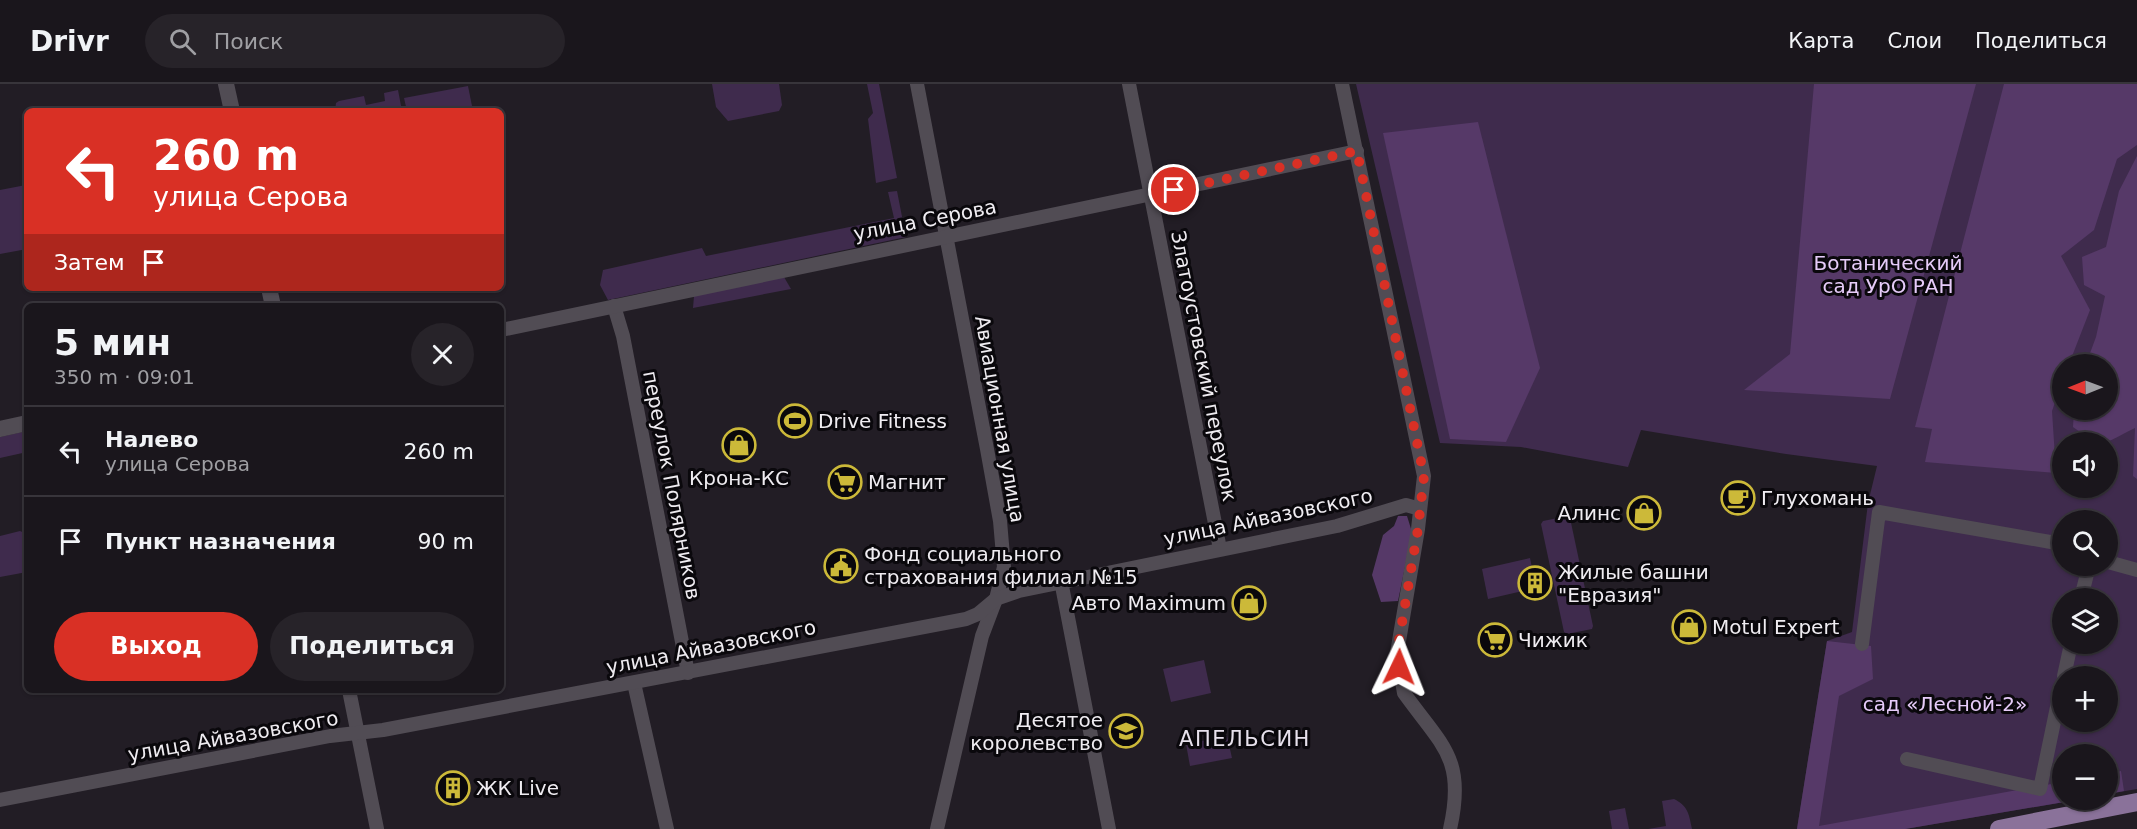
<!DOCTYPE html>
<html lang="ru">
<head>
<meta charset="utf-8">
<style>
  body { margin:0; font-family:"DejaVu Sans",sans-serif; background:#272329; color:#f1f3f6; height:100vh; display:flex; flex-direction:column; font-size:22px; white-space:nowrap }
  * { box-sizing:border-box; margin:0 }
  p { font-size:20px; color:#9f9fa3 }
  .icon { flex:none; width:33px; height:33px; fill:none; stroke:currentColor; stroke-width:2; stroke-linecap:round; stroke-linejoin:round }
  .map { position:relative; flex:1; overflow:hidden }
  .drawer { position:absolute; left:24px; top:219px; width:480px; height:390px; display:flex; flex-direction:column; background:#1a161c; border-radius:9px; box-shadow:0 2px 4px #0004,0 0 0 2px #38353b }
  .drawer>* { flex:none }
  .top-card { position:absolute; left:24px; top:24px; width:480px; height:183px; border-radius:9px; box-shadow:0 2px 4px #0004,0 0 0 2px #38353b; background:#d93025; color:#fff; overflow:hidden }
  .needle { width:39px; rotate:269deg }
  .buttons { position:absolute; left:2052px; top:270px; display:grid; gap:12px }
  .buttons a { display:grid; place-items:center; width:66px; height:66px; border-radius:50%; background:#1a161c; box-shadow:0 2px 4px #0004,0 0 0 2px #38353b; font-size:30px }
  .pin { position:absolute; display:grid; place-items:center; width:51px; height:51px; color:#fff; margin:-26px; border:3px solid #fff; border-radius:50%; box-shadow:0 2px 6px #0007 }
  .me { position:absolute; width:66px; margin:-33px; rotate:2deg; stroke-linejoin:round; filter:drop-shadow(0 0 4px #0008) }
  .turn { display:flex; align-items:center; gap:21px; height:126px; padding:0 30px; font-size:27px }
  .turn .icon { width:78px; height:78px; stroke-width:2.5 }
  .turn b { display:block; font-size:42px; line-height:51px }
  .then { display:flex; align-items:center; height:57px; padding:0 30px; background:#0003; gap:12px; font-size:22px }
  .round { display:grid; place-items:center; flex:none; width:63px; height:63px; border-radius:32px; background:#272329 }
  .headline { display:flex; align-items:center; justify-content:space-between; height:102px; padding:0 30px }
  h1 { font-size:36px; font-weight:700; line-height:45px }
  .primary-button { display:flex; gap:12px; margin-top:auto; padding:12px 30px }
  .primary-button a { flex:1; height:69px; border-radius:36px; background:#d93025; color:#fff; font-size:24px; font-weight:700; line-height:69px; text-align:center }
  .primary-button a+a { background:#272329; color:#f1f3f6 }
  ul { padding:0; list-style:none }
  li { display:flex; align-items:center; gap:18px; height:90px; padding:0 30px; border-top:2px solid #38353b }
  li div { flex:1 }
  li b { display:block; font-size:22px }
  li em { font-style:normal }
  header { display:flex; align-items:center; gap:36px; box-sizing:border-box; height:84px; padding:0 30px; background:#1a161c; border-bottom:2px solid #38353b }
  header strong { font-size:28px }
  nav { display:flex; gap:33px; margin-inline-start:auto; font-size:21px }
  .search { width:420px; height:54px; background:#272329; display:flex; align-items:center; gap:15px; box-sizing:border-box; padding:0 21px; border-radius:33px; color:#9f9fa3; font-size:22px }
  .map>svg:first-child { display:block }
  .green { fill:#3f2b4d; fill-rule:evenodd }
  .forest { fill:#563968 }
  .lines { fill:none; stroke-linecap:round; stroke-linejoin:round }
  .minor { stroke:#514c54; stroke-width:14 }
  .tertiary { stroke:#514c54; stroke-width:16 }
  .primary { stroke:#8a729a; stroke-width:18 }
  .route { stroke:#d93025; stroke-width:10; stroke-dasharray:0 18 }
  .labels { text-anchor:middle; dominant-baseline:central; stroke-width:6; stroke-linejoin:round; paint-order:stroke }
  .street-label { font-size:20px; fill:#efecf1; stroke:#0a080c }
  .park-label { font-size:20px; fill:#e6cbf9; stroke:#0a080c }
  .poi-label { font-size:20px; fill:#efecf1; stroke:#0a080c; text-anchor:start }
  .neighbourhood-label { font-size:21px; letter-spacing:1.5px; fill:#e7e1ec; stroke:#0a080c }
</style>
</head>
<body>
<header>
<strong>Drivr</strong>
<div class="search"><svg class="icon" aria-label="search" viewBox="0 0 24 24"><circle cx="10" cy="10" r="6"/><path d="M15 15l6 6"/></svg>Поиск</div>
<nav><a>Карта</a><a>Слои</a><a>Поделиться</a></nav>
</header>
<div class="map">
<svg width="2137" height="745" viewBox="0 0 2137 745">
  <rect width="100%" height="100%" fill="#221d25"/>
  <g class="green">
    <polygon points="712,0 779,0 782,21 779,27 728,37 716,23"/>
    <polygon points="867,0 879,0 897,94 876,99 868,35 873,29"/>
    <path d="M1356 0H2137V705L2108 710V670H2062V716H2076L1905 745H1797L1827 557 1852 548 1868 419 1877 382 1786 370 1641 346 1628 383 1521 363 1440 359ZM2062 280H2108V326H2062ZM2062 358H2108V404H2062ZM2062 436H2108V482H2062ZM2062 514H2108V560H2062ZM2062 592H2108V638H2062Z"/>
    <polygon points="468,2 473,27 407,27 404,14"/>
    <polygon points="398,6 402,27 335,27 336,19 339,17 364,12 366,21 385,17 384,9"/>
    <polygon points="26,101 27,165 0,170 0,106"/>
    <polygon points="897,107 906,153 608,216 600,201 603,186 702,164 706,172 894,134 888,108"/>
    <polygon points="784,193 791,205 693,224 694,212"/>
    <polygon points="27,347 27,368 0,374 0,353"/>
    <polygon points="1568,432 1570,434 1593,542 1592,545 1567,550 1564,548 1541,440 1543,437"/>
    <polygon points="20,447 27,450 27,488 0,493 0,452"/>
    <polygon points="1530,474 1536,504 1488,515 1482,485"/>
    <polygon points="1204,576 1211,609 1171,618 1163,585"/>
    <polygon points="1227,652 1232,674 1190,682 1186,660"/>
    <path d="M1674 715C1688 722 1689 730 1692 745H1648L1666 742 1662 717Z"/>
    <polygon points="1625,724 1629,745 1612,745 1609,727"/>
  </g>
  <g class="forest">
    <polygon points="1814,0 1976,0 1890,315 1744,306 1790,270"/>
    <polygon points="2004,0 2137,0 2137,61 2117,75 2094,146 2061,172 2090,226 2069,280 2062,280 2062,298 2052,327 2056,389 1925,378 1932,345 1915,343"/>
    <polygon points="1478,38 1540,284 1506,358 1450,355 1383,49"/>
    <path d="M2137 72V395L2133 392 2135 344C2102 360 2105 366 2073 343L2074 326H2108V280H2086L2096 253 2105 212 2084 201 2082 173 2106 163 2119 107Z"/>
    <polygon points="1398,432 1407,432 1412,448 1398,517 1381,518 1372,491 1383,451 1394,442"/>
    <polygon points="1827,557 1871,562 1873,595 1839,612 1819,742 2062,698 2062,716 2076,716 1905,745 1797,745"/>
    <polygon points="2121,687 2124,707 2108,710 2108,690"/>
  </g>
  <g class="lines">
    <g class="minor">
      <polyline points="917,0 987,365 1000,437 1004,483 996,515 982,552 937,745"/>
      <polyline points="1129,0 1220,465"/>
      <path d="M1342 0 1424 392 1418 445 1397 569 1404 609C1442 662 1466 674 1450 745"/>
      <polyline points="614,222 623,252 688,589"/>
      <polyline points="501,246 1357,67"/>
      <polyline points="2108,478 2137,486"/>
      <polyline points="1061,497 1109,745"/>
      <polyline points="2081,514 2089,482"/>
      <polyline points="1862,560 1879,428 2062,460"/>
      <polyline points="2064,592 2071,560"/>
      <polyline points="634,599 667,745"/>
      <polyline points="349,606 377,745"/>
      <polyline points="1907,675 2040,705 2062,599"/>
      <polyline points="0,716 330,652 383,646 966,535 978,530 996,515 1019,507 1337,442 1406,421 1420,425"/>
    </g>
    <g class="tertiary">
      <polyline points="226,0 232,27"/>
      <polyline points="269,204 273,222"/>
      <polyline points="0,345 27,339"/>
    </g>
    <polyline class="primary" points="1999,745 2137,718"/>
  </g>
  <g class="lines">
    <polyline class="route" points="1174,106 1357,67 1424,392 1418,445 1397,568 1399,583"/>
  </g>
  <defs>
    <g id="stadium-ring" transform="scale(1.725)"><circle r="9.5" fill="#0a080c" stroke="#ccb939" stroke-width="1.5"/><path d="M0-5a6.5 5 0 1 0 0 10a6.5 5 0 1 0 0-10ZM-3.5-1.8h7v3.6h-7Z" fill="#ccb939"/></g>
    <g id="shop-ring" transform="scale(1.725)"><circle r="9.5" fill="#0a080c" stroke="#ccb939" stroke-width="1.5"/><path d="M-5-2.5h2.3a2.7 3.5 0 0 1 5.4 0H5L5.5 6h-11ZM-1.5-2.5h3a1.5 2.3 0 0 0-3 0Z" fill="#ccb939"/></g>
    <g id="supermarket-ring" transform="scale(1.725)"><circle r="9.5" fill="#0a080c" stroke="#ccb939" stroke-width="1.5"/><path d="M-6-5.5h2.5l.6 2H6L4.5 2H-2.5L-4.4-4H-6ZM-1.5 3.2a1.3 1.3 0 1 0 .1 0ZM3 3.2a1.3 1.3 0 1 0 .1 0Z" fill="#ccb939"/></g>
    <g id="cafe-ring" transform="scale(1.725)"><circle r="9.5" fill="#0a080c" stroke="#ccb939" stroke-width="1.5"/><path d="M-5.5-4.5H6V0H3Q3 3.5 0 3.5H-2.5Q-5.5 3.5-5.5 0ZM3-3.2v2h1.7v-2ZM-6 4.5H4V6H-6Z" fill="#ccb939"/></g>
    <g id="civic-ring" transform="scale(1.725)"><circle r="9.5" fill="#0a080c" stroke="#ccb939" stroke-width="1.5"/><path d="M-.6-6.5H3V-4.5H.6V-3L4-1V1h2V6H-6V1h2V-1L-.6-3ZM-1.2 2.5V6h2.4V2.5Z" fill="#ccb939"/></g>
    <g id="building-ring" transform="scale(1.725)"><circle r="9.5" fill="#0a080c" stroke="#ccb939" stroke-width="1.5"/><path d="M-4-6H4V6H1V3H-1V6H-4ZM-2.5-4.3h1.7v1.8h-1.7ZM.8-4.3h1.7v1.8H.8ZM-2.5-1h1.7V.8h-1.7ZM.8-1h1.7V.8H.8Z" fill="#ccb939"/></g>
    <g id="school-ring" transform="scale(1.725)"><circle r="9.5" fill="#0a080c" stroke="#ccb939" stroke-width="1.5"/><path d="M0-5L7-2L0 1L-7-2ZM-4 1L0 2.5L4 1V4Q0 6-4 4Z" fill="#ccb939"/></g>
  </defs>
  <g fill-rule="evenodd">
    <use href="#stadium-ring" x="795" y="337"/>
    <use href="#shop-ring" x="739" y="361"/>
    <use href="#supermarket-ring" x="845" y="398"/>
    <use href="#cafe-ring" x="1738" y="414"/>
    <use href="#shop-ring" x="1644" y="429"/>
    <use href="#civic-ring" x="841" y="482"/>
    <use href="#building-ring" x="1535" y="499"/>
    <use href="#shop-ring" x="1249" y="519"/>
    <use href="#shop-ring" x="1689" y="543"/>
    <use href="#supermarket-ring" x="1495" y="556"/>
    <use href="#school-ring" x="1126" y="647"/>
    <use href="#building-ring" x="453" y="704"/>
  </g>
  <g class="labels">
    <g class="street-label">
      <text transform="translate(925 136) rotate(-11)">улица Серова</text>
      <text transform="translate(1204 282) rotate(79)">Златоустовский переулок</text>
      <text transform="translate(1000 335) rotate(80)">Авиационная улица</text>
      <text transform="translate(672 401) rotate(79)">переулок Полярников</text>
      <text transform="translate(1268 433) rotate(-12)">улица Айвазовского</text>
      <text transform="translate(711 563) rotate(-11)">улица Айвазовского</text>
      <text transform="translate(233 652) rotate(-10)">улица Айвазовского</text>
    </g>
    <g class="park-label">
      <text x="1888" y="179">Ботанический<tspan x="1888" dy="23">сад УрО РАН</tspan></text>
      <text x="1945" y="620">сад «Лесной-2»</text>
    </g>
    <g class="poi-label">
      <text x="818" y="337">Drive Fitness</text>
      <text x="739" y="394" text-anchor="middle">Крона-КС</text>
      <text x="868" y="398">Магнит</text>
      <text x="1761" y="414">Глухомань</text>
      <text x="1621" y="429" text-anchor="end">Алинс</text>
      <text x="864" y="470">Фонд социального<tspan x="864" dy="23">страхования филиал №15</tspan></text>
      <text x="1558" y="488">Жилые башни<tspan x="1558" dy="23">"Евразия"</tspan></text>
      <text x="1226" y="519" text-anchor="end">Авто Maximum</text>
      <text x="1712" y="543">Motul Expert</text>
      <text x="1518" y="556">Чижик</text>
      <text x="1103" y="636" text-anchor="end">Десятое<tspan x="1103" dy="23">королевство</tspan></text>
      <text x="476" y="704">ЖК Live</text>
    </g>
    <g class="neighbourhood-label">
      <text x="1245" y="655">АПЕЛЬСИН</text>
    </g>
  </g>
</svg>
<div class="buttons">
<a><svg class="needle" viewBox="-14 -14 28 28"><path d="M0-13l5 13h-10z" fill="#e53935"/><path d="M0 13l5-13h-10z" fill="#9f9fa3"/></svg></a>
<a><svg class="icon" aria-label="sound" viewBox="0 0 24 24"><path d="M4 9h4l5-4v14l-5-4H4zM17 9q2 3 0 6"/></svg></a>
<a><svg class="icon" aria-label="search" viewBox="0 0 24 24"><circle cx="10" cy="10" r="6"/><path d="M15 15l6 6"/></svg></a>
<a><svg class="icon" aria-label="layers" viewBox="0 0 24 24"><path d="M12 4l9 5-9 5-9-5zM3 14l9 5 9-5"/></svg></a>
<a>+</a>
<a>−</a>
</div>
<div class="pin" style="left:1174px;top:106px;background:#d93025"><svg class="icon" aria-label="arrive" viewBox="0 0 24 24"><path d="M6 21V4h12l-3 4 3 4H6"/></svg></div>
<svg class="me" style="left:1399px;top:583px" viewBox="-20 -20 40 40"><path d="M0-17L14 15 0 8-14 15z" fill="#d93025" stroke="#fff" stroke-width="4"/></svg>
<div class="top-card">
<div class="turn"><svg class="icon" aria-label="left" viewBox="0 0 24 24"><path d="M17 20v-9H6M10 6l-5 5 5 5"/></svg><div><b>260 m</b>улица Серова</div></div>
<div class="then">Затем<svg class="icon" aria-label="arrive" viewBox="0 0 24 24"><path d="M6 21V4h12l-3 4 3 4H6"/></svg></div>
</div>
<section class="drawer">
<div class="headline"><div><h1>5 мин</h1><p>350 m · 09:01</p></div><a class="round"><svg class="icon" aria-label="close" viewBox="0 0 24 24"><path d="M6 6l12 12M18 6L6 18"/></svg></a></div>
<ul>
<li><svg class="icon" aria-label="left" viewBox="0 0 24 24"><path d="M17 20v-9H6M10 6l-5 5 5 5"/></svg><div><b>Налево</b><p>улица Серова</p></div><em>260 m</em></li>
<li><svg class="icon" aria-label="arrive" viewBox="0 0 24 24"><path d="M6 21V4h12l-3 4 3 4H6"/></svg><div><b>Пункт назначения</b></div><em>90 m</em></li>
</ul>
<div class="primary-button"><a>Выход</a><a>Поделиться</a></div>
</section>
</div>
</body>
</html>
